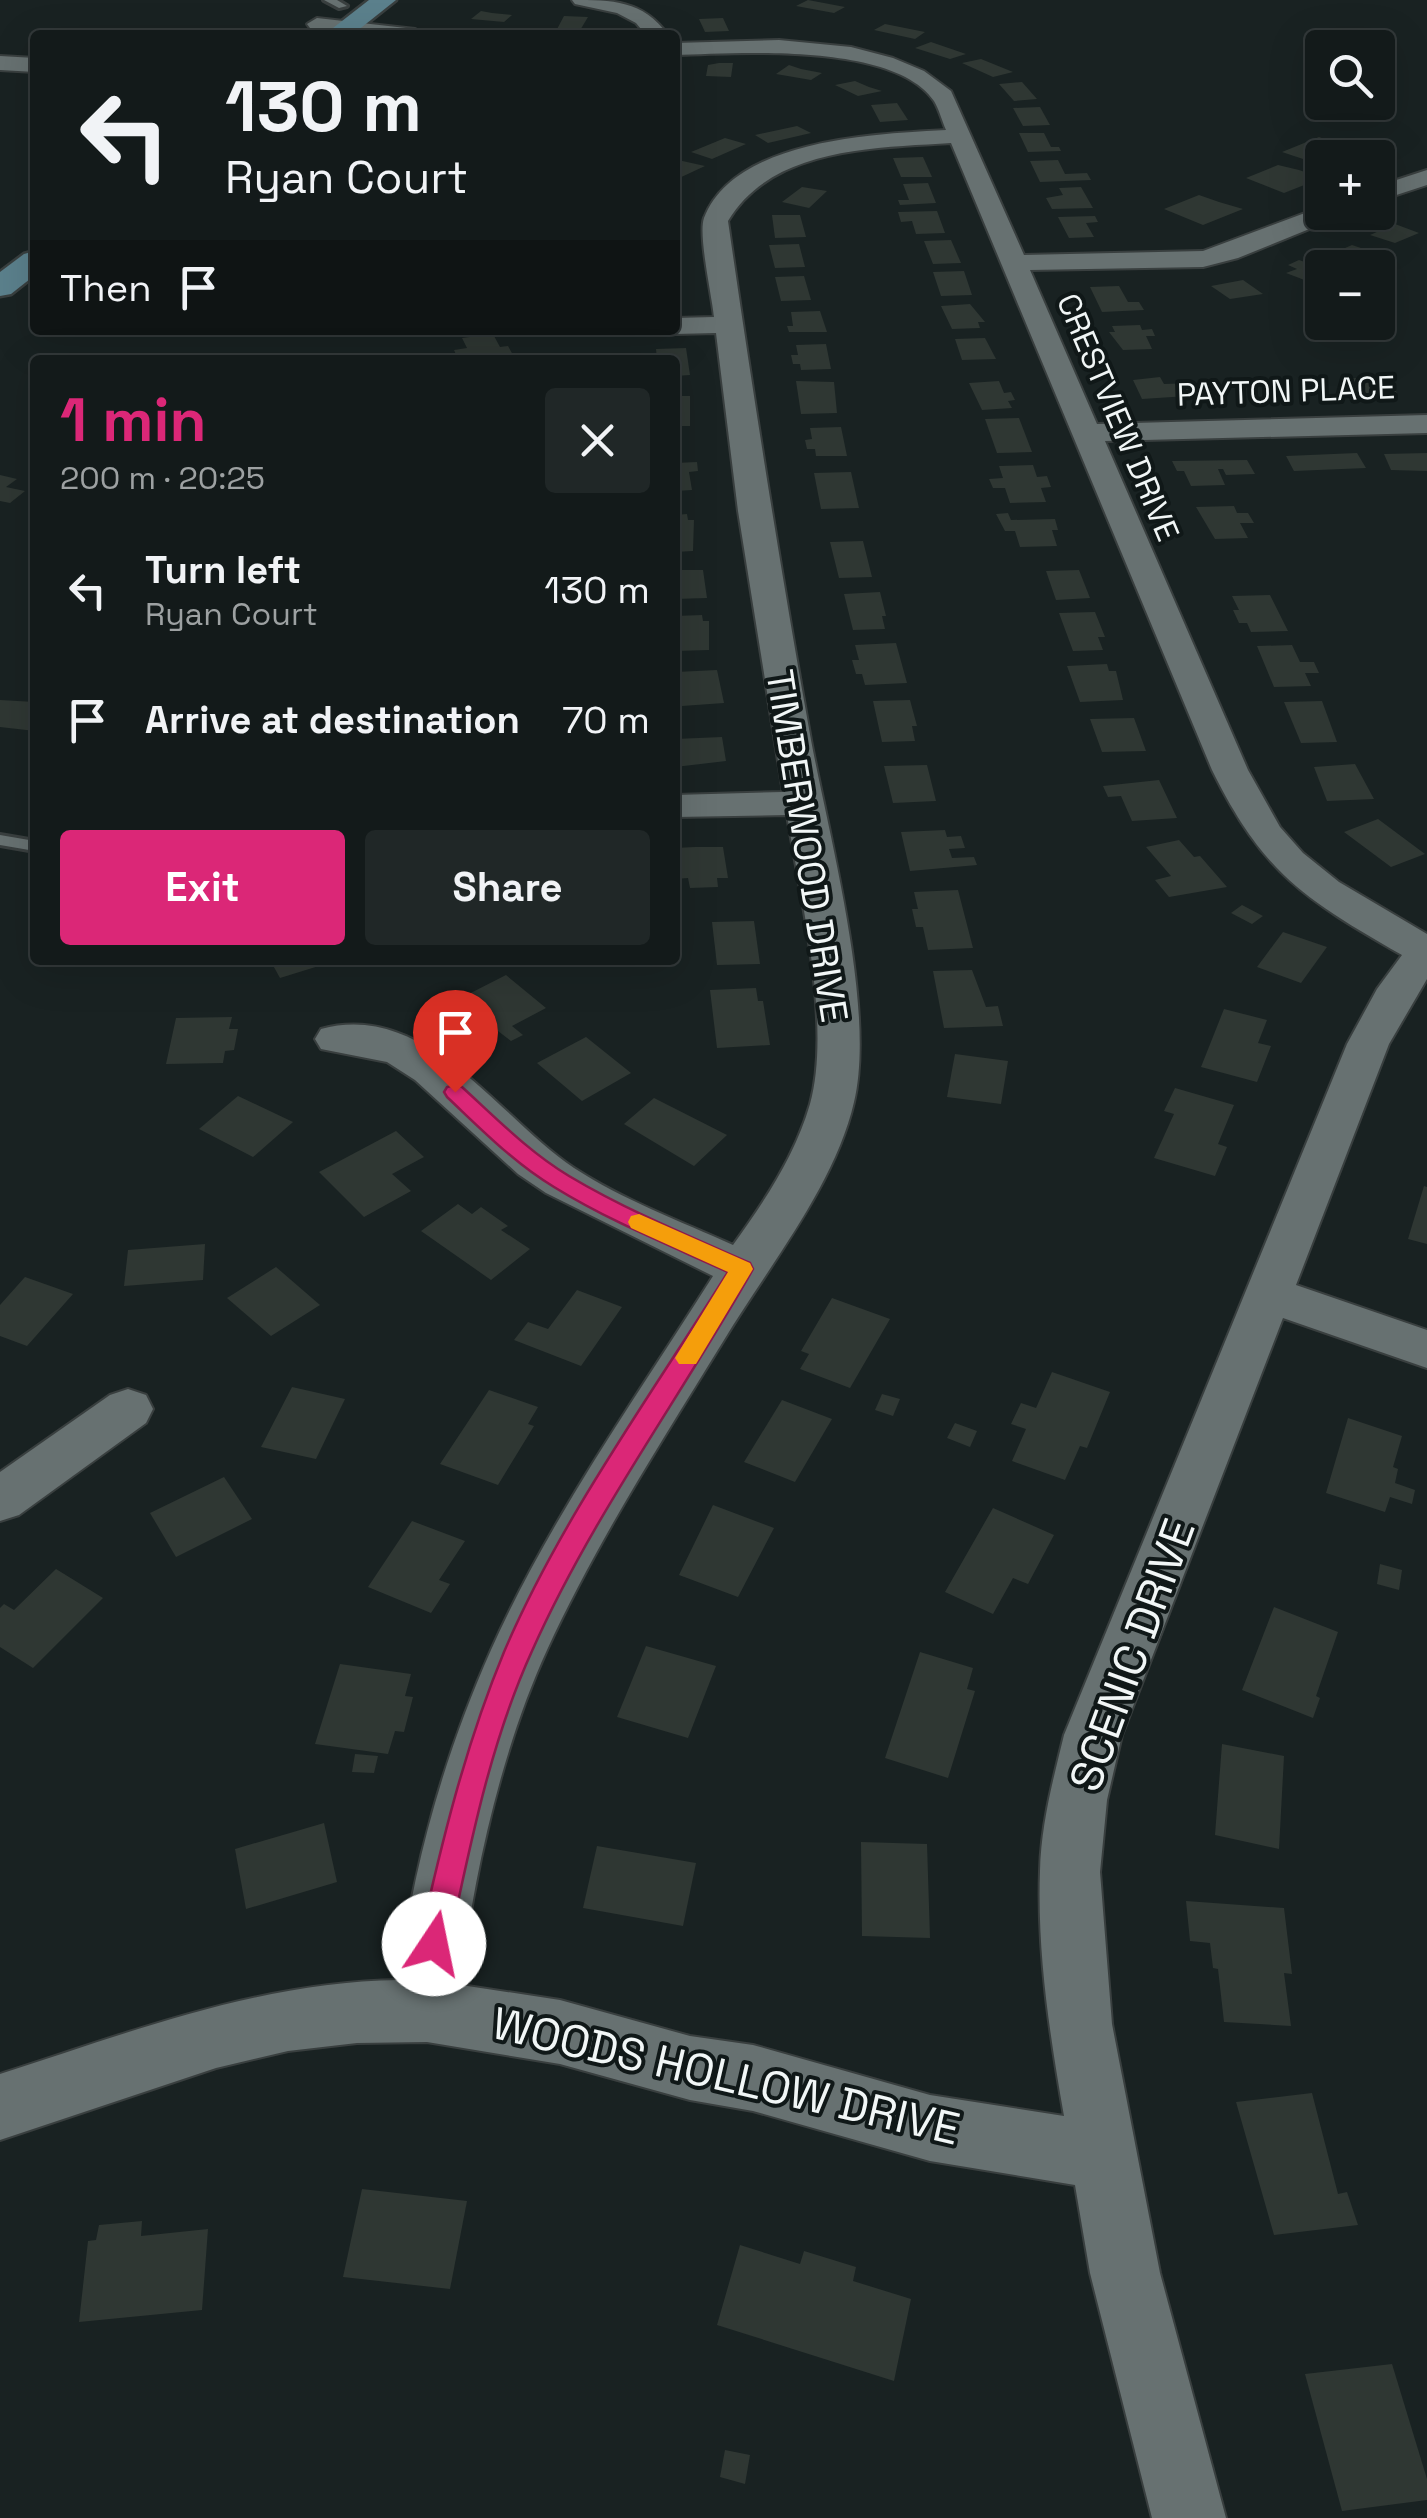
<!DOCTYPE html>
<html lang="en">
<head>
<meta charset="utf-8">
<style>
  body { margin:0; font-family:"Space Grotesk",sans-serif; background:#202727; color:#f1f3f6; height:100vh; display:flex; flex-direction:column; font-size:38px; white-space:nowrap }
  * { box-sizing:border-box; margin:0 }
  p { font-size:32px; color:#9da1a2 }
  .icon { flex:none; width:55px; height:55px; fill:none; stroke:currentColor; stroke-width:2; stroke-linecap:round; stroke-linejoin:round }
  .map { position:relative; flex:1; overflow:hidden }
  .details { position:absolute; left:30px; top:355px; width:650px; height:610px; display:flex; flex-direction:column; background:#131a1a; border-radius:10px; box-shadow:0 10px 40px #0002,0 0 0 2px #323839 }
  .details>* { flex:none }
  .banner { position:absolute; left:30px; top:30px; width:650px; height:305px; border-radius:10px; box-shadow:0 10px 40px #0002,0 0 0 2px #323839; background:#131a1a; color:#f1f3f6; overflow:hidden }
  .fabs { position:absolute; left:1305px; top:30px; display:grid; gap:20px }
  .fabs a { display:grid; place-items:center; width:90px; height:90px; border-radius:10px; background:#131a1a; box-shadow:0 10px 40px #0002,0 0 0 2px #323839; font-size:50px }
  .pin { position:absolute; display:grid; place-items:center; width:85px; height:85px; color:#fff; margin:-102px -42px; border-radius:50% 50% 50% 0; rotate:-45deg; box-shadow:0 0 10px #0007 }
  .pin .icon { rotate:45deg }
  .me { position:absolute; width:110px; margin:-55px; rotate:11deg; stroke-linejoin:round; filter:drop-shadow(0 0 8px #0008) }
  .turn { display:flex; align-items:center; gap:35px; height:210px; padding:0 30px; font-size:45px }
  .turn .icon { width:130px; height:130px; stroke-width:2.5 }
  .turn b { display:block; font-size:70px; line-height:85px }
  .then { display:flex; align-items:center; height:95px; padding:0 30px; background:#0003; gap:20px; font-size:38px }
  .round { display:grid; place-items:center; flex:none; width:105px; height:105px; border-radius:10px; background:#202727 }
  .headline { display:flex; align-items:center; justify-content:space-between; height:170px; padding:0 30px }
  h1 { font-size:60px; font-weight:700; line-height:75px; color:#db2777 }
  .cta { display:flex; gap:20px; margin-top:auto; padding:20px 30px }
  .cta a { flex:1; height:115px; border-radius:10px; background:#db2777; color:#fff; font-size:40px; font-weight:700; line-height:115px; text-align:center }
  .cta a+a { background:#202727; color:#f1f3f6 }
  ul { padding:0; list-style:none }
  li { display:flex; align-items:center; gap:30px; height:130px; padding:0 30px }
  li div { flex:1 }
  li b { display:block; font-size:38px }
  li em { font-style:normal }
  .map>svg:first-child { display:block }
  .building { fill:#2f3733 }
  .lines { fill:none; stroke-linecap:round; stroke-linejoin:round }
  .service-casing { stroke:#393f3f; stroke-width:6 }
  .minor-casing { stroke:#393f3f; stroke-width:4 }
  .secondary-casing { stroke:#393f3f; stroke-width:5 }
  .service { fill:#677171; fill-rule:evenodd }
  .minor { fill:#677171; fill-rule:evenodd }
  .secondary { fill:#5b808c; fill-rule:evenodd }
  .route { fill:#db2777; stroke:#8e194d; stroke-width:2.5 }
  .slow { fill:#f59e0b }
  .labels { text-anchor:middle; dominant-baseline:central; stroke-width:8; stroke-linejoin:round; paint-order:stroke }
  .far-street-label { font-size:32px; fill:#f1f6f6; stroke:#101818 }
  .street-label { font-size:38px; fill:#f1f6f6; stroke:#101818 }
  .near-street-label { font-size:45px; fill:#f1f6f6; stroke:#101818 }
</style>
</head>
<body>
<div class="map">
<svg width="1427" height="2518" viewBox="0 0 1427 2518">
  <rect width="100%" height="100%" fill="#192222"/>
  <g class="building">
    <polygon points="808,0 845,7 834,13 796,6"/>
    <polygon points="481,11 492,13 512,15 504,22 471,19"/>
    <polygon points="564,16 588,17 579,32 556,31"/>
    <polygon points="723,18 729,31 705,32 699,19"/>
    <polygon points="885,24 925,32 915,39 874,30"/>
    <polygon points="931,42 966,54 950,59 915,48"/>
    <polygon points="981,59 1013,72 993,77 962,63"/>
    <polygon points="719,63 733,63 731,77 706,76 708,65"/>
    <polygon points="789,65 801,69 822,73 811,80 776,74"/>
    <polygon points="855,81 869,87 882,91 858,96 835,85"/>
    <polygon points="1022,82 1037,99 1014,101 999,84"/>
    <polygon points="897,103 908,120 880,122 871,105"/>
    <polygon points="1040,107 1050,125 1023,126 1013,108"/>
    <polygon points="797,126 811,133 768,143 755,135"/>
    <polygon points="1019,133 1044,133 1051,147 1059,147 1061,151 1028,152"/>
    <polygon points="1319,137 1335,143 1326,146 1337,150 1309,161 1282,152"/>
    <polygon points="725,138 746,144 712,159 691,152"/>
    <polygon points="923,157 932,177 901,177 893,158"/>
    <polygon points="678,160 705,166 675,180"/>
    <polygon points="1058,160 1065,174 1087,173 1091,180 1040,182 1030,161"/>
    <polygon points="1278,165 1299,170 1322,178 1284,193 1246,178"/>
    <polygon points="928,183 936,203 900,205 898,200 909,200 903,184"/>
    <polygon points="802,187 827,191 809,208 782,202"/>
    <polygon points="1081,187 1093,208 1052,209 1046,198 1063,195 1059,188"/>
    <polygon points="1199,195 1219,202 1243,209 1203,225 1164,209"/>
    <polygon points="937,211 945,233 916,234 912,221 901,222 898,212"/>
    <polygon points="772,215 800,215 806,237 775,238"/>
    <polygon points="1095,216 1098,222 1086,223 1094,237 1069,238 1058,217"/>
    <polygon points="1395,224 1419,233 1395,243 1370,235"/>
    <polygon points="951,240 961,263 933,264 924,241"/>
    <polygon points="799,244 805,267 775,268 769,245"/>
    <polygon points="1352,245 1376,253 1369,256 1374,258 1355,263 1331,254"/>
    <polygon points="1299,260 1322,268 1322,281 1315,284 1286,273 1297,269 1288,265"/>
    <polygon points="964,271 972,295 941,296 933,272"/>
    <polygon points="804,276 811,300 781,301 775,277"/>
    <polygon points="1243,280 1263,294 1230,299 1211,286"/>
    <polygon points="1119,286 1128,302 1139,302 1144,310 1102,312 1090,287"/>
    <polygon points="970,304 985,322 978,322 980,328 952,329 941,306"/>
    <polygon points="820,311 827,332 789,332 787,326 793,326 791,312"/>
    <polygon points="1140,325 1142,330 1152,329 1155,336 1146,336 1152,349 1123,350 1109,332 1115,332 1112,326"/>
    <polygon points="493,334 500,347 508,346 513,355 504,356 507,360 473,360 471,355 457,357 454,350 467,348 462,338"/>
    <polygon points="985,338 996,359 962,360 955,339"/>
    <polygon points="826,344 831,369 801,370 800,364 793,364 791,355 798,355 796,345"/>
    <polygon points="686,348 690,375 675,376 675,360 657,360 656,349"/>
    <polygon points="1160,377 1164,384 1196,383 1203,395 1142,399 1133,380"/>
    <polygon points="1349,378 1390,379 1397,393 1356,393"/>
    <polygon points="796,381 834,382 837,413 801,414"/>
    <polygon points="999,381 1004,393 1011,392 1015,400 1008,401 1012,408 982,410 969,383"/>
    <rect x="675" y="396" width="15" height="30"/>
    <polygon points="1019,418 1032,452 997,453 985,419"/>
    <polygon points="841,427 847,456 816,456 815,449 807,449 805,440 812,439 810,428"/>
    <polygon points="1357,453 1366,468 1294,471 1286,456"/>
    <polygon points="1427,453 1427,471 1391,470 1384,454"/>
    <polygon points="1247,460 1255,474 1226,475 1223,469 1218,469 1225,485 1191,486 1184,471 1177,471 1172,461"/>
    <polygon points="697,462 698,471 689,472 692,490 675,491 675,463"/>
    <polygon points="1033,465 1037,477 1047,476 1051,487 1041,488 1046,502 1010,503 1005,488 993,488 989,479 1003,478 999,466"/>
    <polygon points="851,472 859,508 821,509 814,473"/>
    <polygon points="0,475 17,479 6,487 25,491 10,503 0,501"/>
    <polygon points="1234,506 1237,513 1248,513 1254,523 1240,523 1248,538 1215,539 1196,507"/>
    <polygon points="1008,513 1011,520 1055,519 1058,530 1052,530 1057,546 1020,547 1015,531 1005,531 996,514"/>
    <polygon points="687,514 688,520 694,520 693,551 675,552 675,515"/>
    <polygon points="863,541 872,577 839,578 830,542"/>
    <polygon points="675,570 703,570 707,598 675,599"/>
    <polygon points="1079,570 1090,598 1056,600 1046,571"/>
    <polygon points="880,592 886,616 882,616 885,629 853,630 844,594"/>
    <polygon points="1270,595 1288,631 1251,632 1247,623 1239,623 1233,610 1239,610 1232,596"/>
    <polygon points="1095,612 1105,637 1098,637 1103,650 1073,651 1059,613"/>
    <polygon points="702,615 703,621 709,621 709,650 675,651 675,616"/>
    <polygon points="896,643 907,683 865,685 862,674 856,674 852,660 859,660 855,645"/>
    <polygon points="1292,645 1300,662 1314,662 1319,673 1305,673 1311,686 1274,687 1257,646"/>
    <polygon points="1107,664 1109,671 1116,671 1123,700 1080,702 1067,666"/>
    <polygon points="717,670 724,703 682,706 676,672"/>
    <polygon points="0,700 35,702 35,731 0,727"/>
    <polygon points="910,700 917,726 912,726 915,741 882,742 873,701"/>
    <polygon points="1322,701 1337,742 1301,743 1284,702"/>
    <polygon points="1134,718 1146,751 1102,752 1090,719"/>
    <polygon points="722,737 726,761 675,767 675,739"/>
    <polygon points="1355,764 1374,799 1327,801 1314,767"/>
    <polygon points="927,765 936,801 893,803 884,766"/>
    <polygon points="1159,780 1177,818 1132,821 1121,796 1108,797 1103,786"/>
    <polygon points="1378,819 1425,854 1391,867 1344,832"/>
    <polygon points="945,830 947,837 961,836 965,848 949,849 952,858 974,857 977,865 910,871 901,832"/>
    <polygon points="1179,840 1194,857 1200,856 1227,887 1169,897 1155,880 1171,876 1146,847"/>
    <polygon points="695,847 723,847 728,878 717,878 718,887 690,888 688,878 675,879 675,848"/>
    <polygon points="958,890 973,948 928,950 923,927 916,927 912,909 918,909 914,892"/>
    <polygon points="1242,905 1263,916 1252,924 1231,913"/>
    <polygon points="754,921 760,964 717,965 712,922"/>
    <polygon points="1283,932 1327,947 1301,983 1257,967"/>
    <polygon points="270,960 335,960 335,961 280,978"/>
    <polygon points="972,970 986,1007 998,1006 1003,1026 944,1028 933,971"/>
    <polygon points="506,975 546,1008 512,1026 523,1035 511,1041 498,1031 490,1035 453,1002"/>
    <polygon points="756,988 758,1001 763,1001 770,1045 717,1048 710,990"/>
    <polygon points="1224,1009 1267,1020 1258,1043 1271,1046 1257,1082 1201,1067"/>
    <polygon points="232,1017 229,1029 238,1029 234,1050 225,1051 223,1063 166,1064 176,1018"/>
    <polygon points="586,1037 631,1073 582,1101 537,1063"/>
    <polygon points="955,1054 1008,1061 1001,1104 947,1097"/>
    <polygon points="1175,1088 1234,1105 1218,1144 1227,1147 1215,1176 1154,1158 1174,1114 1164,1111"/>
    <polygon points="238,1096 293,1122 253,1157 199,1129"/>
    <polygon points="654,1098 727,1135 694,1166 624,1124"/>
    <polygon points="396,1131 424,1157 392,1174 411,1191 364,1217 319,1172"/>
    <polygon points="1424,1186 1427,1187 1427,1244 1408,1239"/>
    <polygon points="458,1204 472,1214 481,1207 508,1226 501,1230 530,1249 491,1280 421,1231"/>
    <polygon points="205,1244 203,1280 124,1286 128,1250"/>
    <polygon points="276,1267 320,1305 271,1336 227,1298"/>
    <polygon points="25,1277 73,1294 27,1346 0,1336 0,1305"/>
    <polygon points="577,1290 622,1307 581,1366 514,1340 528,1322 548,1329"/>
    <polygon points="832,1298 890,1319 850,1388 800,1369 809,1354 801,1351"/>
    <polygon points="1052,1372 1110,1392 1087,1448 1080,1446 1065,1480 1012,1461 1026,1429 1011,1424 1021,1403 1036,1408"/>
    <polygon points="292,1387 345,1399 316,1459 261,1447"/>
    <polygon points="489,1390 538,1407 528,1424 534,1426 498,1485 440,1464"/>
    <polygon points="882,1394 900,1399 893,1416 875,1410"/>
    <polygon points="782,1400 832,1419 795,1482 744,1462"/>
    <polygon points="1348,1418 1402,1436 1393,1467 1398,1469 1395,1483 1415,1490 1412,1504 1390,1497 1385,1512 1326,1493"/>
    <polygon points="955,1423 977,1431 970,1447 947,1438"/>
    <polygon points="224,1477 252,1519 176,1557 150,1513"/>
    <polygon points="713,1505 774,1528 738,1597 679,1575"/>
    <polygon points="993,1508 1054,1535 1028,1584 1013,1578 993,1614 945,1592"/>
    <polygon points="412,1521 465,1541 439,1580 450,1584 431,1613 368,1587"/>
    <polygon points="1380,1564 1402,1570 1399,1590 1377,1584"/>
    <polygon points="56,1569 103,1598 33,1668 0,1647 0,1608 4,1604 14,1610"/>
    <polygon points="1274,1607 1338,1632 1316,1696 1320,1698 1313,1718 1242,1690"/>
    <polygon points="646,1646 716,1666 688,1738 617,1717"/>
    <polygon points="920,1652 973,1668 967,1689 975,1691 948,1778 885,1758"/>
    <polygon points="340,1664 411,1674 405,1696 413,1697 404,1732 395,1731 388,1754 315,1744"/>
    <polygon points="1222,1744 1284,1756 1279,1849 1215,1835"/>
    <polygon points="355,1754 378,1756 374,1773 352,1772"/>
    <polygon points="324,1823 337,1882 246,1909 235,1849"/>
    <polygon points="861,1842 927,1844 930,1938 862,1936"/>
    <polygon points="597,1846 696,1863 683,1926 583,1908"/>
    <polygon points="1186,1901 1284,1908 1292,1974 1284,1973 1291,2026 1224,2022 1218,1969 1213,1968 1210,1943 1190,1941"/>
    <polygon points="1312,2093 1338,2194 1347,2192 1358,2225 1274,2235 1236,2102"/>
    <polygon points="362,2189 467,2201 450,2289 343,2277"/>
    <polygon points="142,2221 141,2236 208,2229 202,2310 79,2322 88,2241 96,2240 99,2225"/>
    <polygon points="740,2245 800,2264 804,2251 856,2267 853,2281 911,2299 894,2381 717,2325"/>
    <polygon points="1392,2364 1427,2479 1427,2500 1342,2511 1305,2374"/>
    <polygon points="725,2450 750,2455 745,2484 720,2477"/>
  </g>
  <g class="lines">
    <g class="service-casing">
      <g id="service">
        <polygon points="324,0 337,0 347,6 339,8"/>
        <polygon points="0,835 35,841 35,851 0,845"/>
      </g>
    </g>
    <g class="minor-casing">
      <g id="minor">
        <path d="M572 0C612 0 643 0 668 35H646L636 23 617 13 575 4Z"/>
        <polygon points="317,18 415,29 426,35 359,35 310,28 307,24"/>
        <path d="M779 40 851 47 893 58 924 71 951 91 1024 255 1203 251 1321 207 1322 212H1342L1339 217 1238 258 1203 267 1030 270 1097 424 1427 415V433L1105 441 1248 770 1280 827 1303 853 1339 882 1427 934V979L1389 1044 1296 1285 1427 1330V1368L1283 1318 1122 1735 1107 1800 1100 1872 1112 2024 1160 2273 1226 2518H1152L1090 2273 1075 2185 930 2161 753 2111 690 2100 560 2064 427 2042 357 2043 288 2051 216 2068 0 2140V2074C131 2032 259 1982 399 1980 412 1868 445 1753 491 1650 550 1518 636 1398 713 1276L546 1193 518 1174 415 1080 387 1062 321 1049 315 1039 321 1029C426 1000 499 1118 574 1168 623 1200 680 1221 733 1245 764 1202 795 1156 810 1104 832 1025 800 896 787 815L675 817V795L783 792 738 511 716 333 675 334 664 330H675V318L714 317C712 296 698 235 704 218 735 139 875 134 946 130 942 121 939 109 934 101 894 42 738 53 675 55V43ZM951 143 1212 770C1263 873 1304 899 1402 955L1377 989 1347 1044 1064 1735C1053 1780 1041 1825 1040 1871 1037 1953 1050 2036 1064 2116L930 2095 753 2045 690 2036 560 2000 461 1985C472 1878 502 1748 547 1650 597 1541 662 1441 724 1340 768 1267 835 1185 854 1102 876 1010 829 836 811 740 780 567 753 395 728 221 772 147 875 148 951 143Z"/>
        <polygon points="0,56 35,58 35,72 0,70"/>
        <polygon points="1427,170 1427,185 1378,201 1378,186"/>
        <polygon points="128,1389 146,1395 153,1409 146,1423 19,1515 0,1521 0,1472 110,1395"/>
      </g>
    </g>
    <g class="secondary-casing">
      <g id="secondary">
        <polygon points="369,0 396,0 352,35 324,35"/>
        <polygon points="35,251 35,275 11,294 0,296 0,272 24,254"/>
      </g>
    </g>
    <use href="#service" class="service"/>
    <use href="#minor" class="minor"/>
    <use href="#secondary" class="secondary"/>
  </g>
  <path class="route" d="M455 1085 462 1087C496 1118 529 1152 569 1176 626 1210 689 1236 750 1263L753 1269C681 1397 592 1516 532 1651 490 1743 470 1846 449 1944L445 1954 434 1958 423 1954 419 1944C441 1845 465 1746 504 1652 560 1520 652 1394 728 1272 669 1245 609 1221 554 1187 514 1163 481 1129 447 1097L444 1092 447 1087Z"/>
  <polygon class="slow" points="639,1214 750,1263 753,1269 696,1364 679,1364 675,1358 728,1272 631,1228 628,1222 631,1216"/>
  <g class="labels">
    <g class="far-street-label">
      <text transform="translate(1286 391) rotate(-2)">PAYTON PLACE</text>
      <text transform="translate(1118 417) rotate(67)">CRESTVIEW DRIVE</text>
    </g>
    <g class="street-label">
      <text transform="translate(807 846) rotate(81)">TIMBERWOOD DRIVE</text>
    </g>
    <g class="near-street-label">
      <text transform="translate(1132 1655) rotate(-70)">SCENIC DRIVE</text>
      <text transform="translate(726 2076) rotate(13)">WOODS HOLLOW DRIVE</text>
    </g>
  </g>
</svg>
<div class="fabs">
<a><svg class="icon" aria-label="search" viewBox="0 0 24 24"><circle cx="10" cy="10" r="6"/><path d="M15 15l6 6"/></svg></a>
<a>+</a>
<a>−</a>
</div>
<div class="pin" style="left:455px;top:1092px;background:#d93025"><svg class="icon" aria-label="arrive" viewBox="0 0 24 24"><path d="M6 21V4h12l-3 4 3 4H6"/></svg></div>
<svg class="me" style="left:434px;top:1944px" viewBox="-20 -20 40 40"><circle r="19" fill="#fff"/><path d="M0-13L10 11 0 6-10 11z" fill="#db2777"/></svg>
<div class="banner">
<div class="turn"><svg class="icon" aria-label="left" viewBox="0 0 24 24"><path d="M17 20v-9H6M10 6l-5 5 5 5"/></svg><div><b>130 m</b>Ryan Court</div></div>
<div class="then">Then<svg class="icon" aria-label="arrive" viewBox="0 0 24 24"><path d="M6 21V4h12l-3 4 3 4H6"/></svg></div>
</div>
<section class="details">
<div class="headline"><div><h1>1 min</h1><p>200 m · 20:25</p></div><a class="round"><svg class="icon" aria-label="close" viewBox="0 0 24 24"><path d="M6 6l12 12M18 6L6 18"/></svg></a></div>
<ul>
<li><svg class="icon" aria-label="left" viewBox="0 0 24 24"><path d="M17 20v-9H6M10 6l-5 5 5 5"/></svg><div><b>Turn left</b><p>Ryan Court</p></div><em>130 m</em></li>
<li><svg class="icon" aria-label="arrive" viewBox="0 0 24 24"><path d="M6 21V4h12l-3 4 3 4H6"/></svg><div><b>Arrive at destination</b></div><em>70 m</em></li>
</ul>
<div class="cta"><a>Exit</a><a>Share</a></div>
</section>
</div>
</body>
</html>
